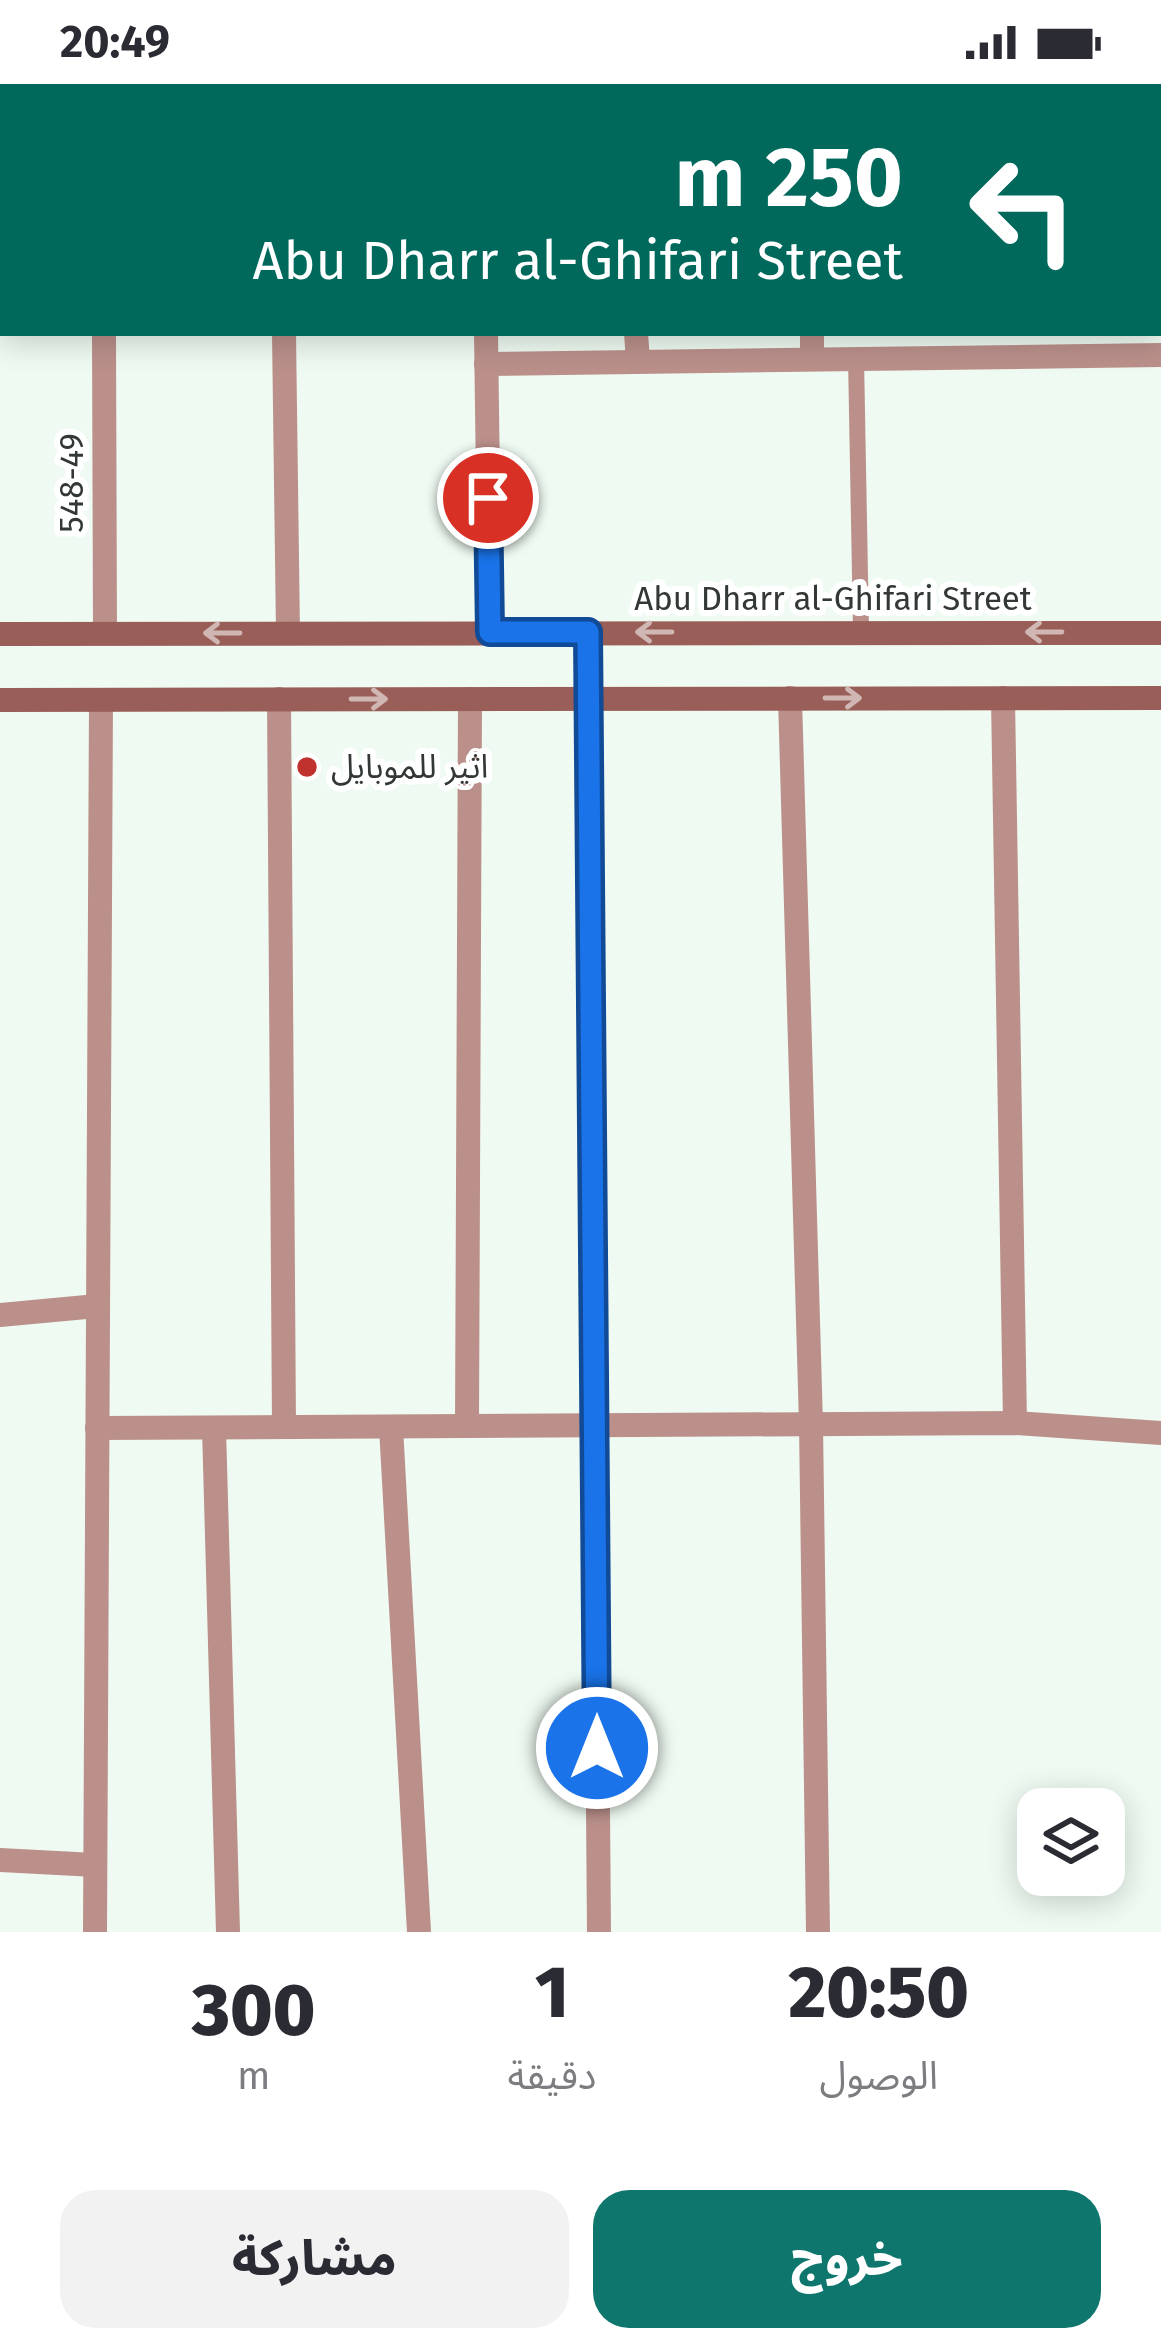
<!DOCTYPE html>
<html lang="ar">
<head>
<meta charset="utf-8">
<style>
  body { margin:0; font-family:"Fira Sans","Noto Sans Arabic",sans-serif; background:#f2f2f3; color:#2b2b33; direction:rtl; height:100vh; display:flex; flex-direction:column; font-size:45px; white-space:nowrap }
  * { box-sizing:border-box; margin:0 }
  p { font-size:39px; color:#7c7c81 }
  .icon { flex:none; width:66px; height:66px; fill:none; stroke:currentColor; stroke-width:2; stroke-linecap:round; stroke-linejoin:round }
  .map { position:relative; height:1848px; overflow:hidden; direction:ltr }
  .sheet { display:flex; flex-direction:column; background:#fff; flex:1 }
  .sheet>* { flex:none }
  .top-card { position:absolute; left:0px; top:0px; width:1161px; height:252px; box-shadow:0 6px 30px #0003; direction:rtl; background:#00695c; color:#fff; overflow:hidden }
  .controls { position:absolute; left:1017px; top:1704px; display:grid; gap:24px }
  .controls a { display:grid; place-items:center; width:108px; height:108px; border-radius:24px; background:#fff; box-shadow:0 6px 30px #0003; font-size:60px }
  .pin { position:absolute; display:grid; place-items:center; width:102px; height:102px; color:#fff; margin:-51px; border:6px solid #fff; border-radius:50%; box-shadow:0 3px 12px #0007 }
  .me { position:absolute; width:132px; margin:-66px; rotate:0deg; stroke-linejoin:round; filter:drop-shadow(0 0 9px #0008) }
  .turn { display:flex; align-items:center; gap:42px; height:252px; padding:0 60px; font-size:54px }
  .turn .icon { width:156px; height:156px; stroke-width:2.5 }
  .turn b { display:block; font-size:84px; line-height:102px }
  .eta { display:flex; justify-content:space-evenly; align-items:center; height:204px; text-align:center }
  .eta b { font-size:72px; font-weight:800; line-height:84px }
  .action { display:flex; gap:24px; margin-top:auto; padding:24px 60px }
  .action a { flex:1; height:138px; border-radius:36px; background:#0f766e; color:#fff; font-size:48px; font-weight:800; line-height:138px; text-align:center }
  .action a+a { background:#f2f2f3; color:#2b2b33 }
  .status { display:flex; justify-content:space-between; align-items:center; height:84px; padding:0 60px; background:#fff; direction:ltr }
  .status svg { height:33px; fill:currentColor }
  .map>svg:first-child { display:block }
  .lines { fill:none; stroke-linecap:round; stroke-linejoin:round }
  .lane { stroke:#bb908b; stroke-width:16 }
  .street { stroke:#bb908b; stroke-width:24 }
  .secondary { stroke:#995e57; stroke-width:24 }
  .oneway { stroke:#d1b7b3 }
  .route-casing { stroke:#114b97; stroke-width:30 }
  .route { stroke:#1a73e8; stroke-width:21 }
  .poi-dot { fill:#c0322e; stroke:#fff; stroke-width:4.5 }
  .labels { text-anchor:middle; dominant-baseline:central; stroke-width:12; stroke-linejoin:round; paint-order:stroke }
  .street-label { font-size:33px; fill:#333834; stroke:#fff }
  .poi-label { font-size:33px; fill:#333834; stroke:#fff; text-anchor:start }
</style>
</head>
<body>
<div class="status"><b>20:49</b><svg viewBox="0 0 49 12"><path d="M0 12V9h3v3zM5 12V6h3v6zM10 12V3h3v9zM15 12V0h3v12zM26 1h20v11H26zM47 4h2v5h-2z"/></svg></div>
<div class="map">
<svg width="1161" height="1848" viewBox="0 0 1161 1848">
  <rect width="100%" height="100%" fill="#effbf2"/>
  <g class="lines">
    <polyline class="lane" points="856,273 861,547"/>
    <g class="street">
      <polyline points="104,0 104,3"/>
      <polyline points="281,0 281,3"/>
      <polyline points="482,0 483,3"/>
      <polyline points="622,0 622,3"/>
      <polyline points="811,0 811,3"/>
      <polyline points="996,3 996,0"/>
      <polyline points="104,249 105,549"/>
      <polyline points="284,249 288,549"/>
      <polyline points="486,249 490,548"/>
      <polyline points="636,249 638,277"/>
      <polyline points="812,249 812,273"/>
      <polyline points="486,280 1161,271"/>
      <polyline points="790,614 811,1340 818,1848"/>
      <polyline points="1003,614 1015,1339"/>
      <polyline points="279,615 284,1343"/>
      <polyline points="589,615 599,1848"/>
      <polyline points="0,1231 97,1222"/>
      <polyline points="467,1342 470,615"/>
      <polyline points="391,1343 419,1848"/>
      <polyline points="97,1344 1015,1339 1161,1349"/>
      <polyline points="214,1344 228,1848"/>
      <polyline points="0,1776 95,1781"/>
      <polyline points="95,1848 101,616"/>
    </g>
    <g class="secondary">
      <polyline points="588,548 589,615"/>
      <polyline points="0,550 1161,549"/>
      <polyline points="0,616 1161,614"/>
    </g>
  </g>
  <defs><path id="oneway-shaft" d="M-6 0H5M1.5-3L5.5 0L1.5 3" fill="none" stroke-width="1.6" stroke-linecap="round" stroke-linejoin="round" transform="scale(3)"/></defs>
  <g class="oneway">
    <use href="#oneway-shaft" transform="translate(654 548) rotate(180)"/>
    <use href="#oneway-shaft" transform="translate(1044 548) rotate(-180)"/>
    <use href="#oneway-shaft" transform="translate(222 549) rotate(180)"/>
    <use href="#oneway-shaft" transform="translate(843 614)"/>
    <use href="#oneway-shaft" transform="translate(369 615)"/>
  </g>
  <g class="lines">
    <g class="route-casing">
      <polyline id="route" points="488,414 490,548 588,548 597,1664"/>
    </g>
    <use href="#route" class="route"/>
  </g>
  <circle class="poi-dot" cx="307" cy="683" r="12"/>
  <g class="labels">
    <g class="street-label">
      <text transform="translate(72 399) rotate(-90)">548-49</text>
      <text x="833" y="515">Abu Dharr al-Ghifari Street</text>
    </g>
    <g class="poi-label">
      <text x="331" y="683">اثير للموبايل</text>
    </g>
  </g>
</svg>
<div class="controls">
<a><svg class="icon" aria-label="layers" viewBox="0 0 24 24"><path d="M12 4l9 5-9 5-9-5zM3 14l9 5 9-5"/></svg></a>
</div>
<div class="pin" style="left:488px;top:414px;background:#d93025"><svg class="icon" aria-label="arrive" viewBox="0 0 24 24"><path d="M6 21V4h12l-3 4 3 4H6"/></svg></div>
<svg class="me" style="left:597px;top:1664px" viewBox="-20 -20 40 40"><circle r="17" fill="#1a73e8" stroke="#fff" stroke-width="3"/><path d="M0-11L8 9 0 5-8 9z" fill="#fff"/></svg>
<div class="top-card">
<div class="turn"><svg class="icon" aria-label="left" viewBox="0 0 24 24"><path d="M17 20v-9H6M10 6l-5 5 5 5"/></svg><div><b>250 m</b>Abu Dharr al-Ghifari Street</div></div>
</div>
</div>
<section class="sheet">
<div class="eta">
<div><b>20:50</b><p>الوصول</p></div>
<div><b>1</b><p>دقيقة</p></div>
<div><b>300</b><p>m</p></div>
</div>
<div class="action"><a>خروج</a><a>مشاركة</a></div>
</section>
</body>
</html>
